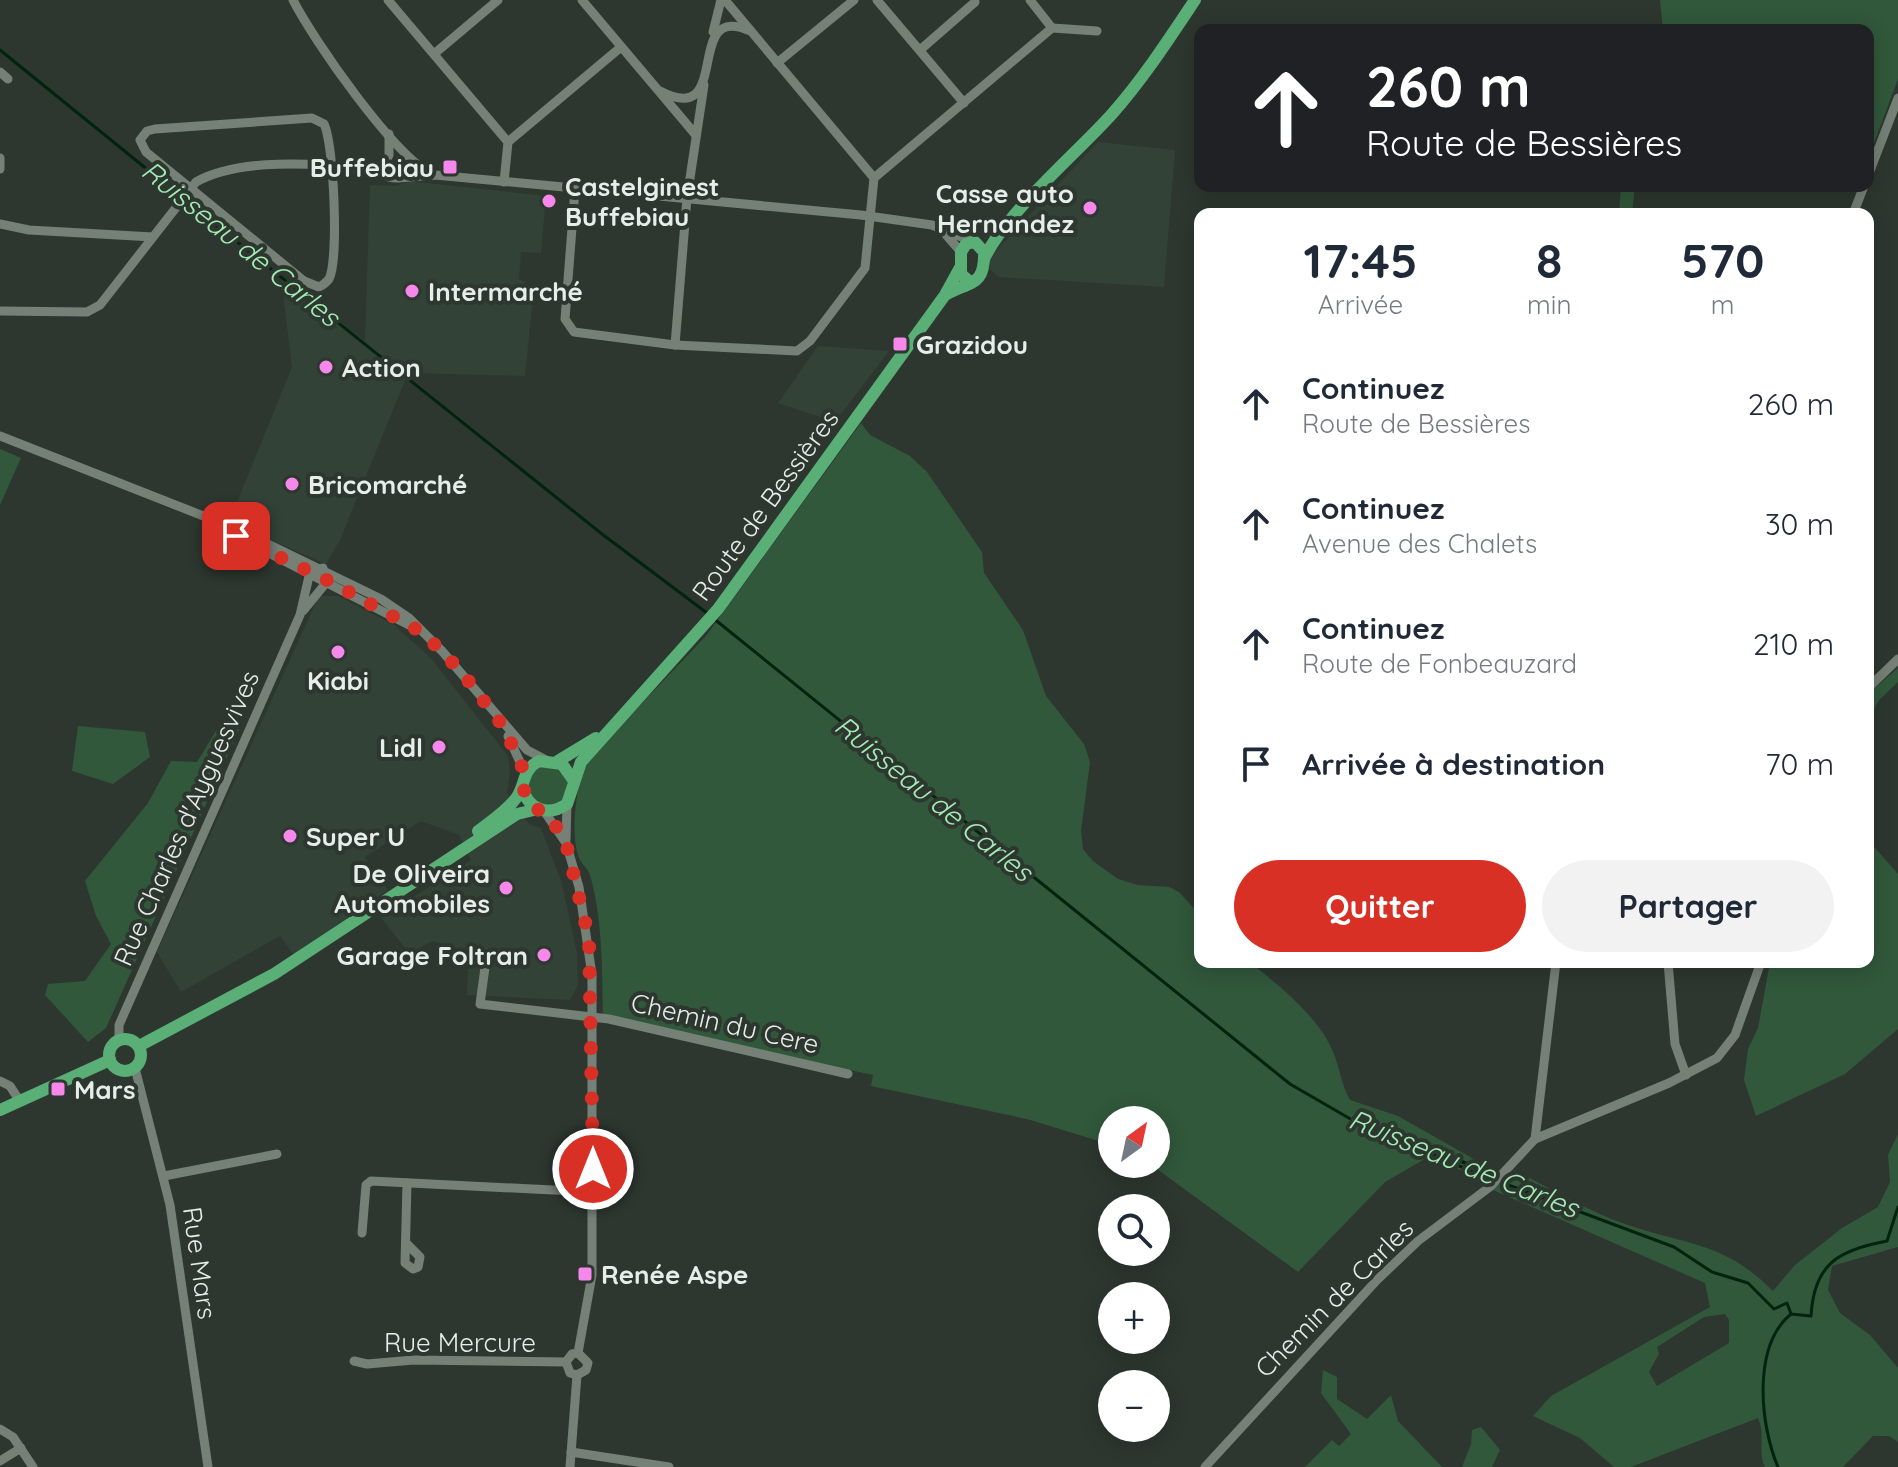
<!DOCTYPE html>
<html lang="fr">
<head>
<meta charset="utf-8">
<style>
  body { margin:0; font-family:Quicksand,sans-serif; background:#f2f2f3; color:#1f2937; height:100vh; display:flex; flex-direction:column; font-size:30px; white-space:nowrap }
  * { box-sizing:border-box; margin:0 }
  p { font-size:26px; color:#747a83 }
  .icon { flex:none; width:44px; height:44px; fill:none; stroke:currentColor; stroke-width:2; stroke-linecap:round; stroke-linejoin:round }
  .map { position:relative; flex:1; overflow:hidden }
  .details { position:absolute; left:1194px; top:208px; width:680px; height:760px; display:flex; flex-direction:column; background:#fff; border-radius:16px; box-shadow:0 4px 20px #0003 }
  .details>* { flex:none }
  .banner { position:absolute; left:1194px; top:24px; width:680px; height:168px; border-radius:16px; box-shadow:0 4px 20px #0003; background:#202124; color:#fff; overflow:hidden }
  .needle { width:52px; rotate:33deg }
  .controls { position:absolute; left:1098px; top:1106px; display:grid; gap:16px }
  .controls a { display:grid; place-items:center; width:72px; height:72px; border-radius:50%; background:#fff; box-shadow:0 4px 20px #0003; font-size:40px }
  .pin { position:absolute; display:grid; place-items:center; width:68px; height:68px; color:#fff; margin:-34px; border-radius:16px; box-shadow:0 4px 12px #0006 }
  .me { position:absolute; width:88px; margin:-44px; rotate:0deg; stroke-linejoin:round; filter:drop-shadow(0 0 6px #0008) }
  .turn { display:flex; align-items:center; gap:28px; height:168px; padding:0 40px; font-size:36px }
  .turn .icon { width:104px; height:104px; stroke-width:2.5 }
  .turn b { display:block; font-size:56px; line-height:68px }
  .eta { display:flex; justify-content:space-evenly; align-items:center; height:136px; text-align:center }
  .eta b { font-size:48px; font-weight:700; line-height:56px }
  .button { display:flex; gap:16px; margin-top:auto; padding:16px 40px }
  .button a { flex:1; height:92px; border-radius:48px; background:#d93025; color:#fff; font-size:32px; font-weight:700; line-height:92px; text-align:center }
  .button a+a { background:#f2f2f3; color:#1f2937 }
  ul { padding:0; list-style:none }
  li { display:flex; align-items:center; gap:24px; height:120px; padding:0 40px }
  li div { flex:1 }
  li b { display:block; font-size:30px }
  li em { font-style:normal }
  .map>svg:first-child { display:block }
  .built { fill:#324236 }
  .green { fill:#31583b; fill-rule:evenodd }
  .water { fill:#00240d }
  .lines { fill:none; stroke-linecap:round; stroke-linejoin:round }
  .stream { stroke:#00240d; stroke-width:3 }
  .minor { stroke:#758077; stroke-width:9 }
  .major { stroke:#59af76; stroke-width:12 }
  .route { stroke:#d93025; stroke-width:14; stroke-dasharray:0 25.2 }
  .poi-dot { fill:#f788eb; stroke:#2d372f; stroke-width:3 }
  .labels { text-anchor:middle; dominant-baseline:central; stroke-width:8; stroke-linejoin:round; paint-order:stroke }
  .poi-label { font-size:26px; font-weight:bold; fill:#e7ede8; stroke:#2d372f; text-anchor:start }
  .street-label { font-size:26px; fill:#e7ede8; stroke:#2d372f }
  .water-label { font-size:28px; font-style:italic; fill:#a3ecb5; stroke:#2d372f }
</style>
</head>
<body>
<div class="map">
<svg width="1898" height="1467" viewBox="0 0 1898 1467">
  <rect width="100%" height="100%" fill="#2d372f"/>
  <g class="built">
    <polygon points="1098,142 1175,150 1164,287 998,277 990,269 989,258"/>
    <polygon points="408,181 546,196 541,253 521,252 519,280 525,281 523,297 533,299 525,376 408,373 340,540 326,564 229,522 292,367 281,277 365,341 370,185 395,186"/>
    <polygon points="818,346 889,351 835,422 778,403"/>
    <polygon points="319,596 338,596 394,625 430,657 508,756 510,770 507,793 529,824 541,828 562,884 577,953 578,985 570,1000 467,995 469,952 432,941 410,954 381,918 471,860 459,835 421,821 365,857 388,890 294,955 280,936 181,992 157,952"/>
  </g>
  <g class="green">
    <polygon points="1660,0 1898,0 1898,79 1868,159 1868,30 1663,30"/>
    <polygon points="1621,186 1635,186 1632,214 1619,214"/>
    <path d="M861 423 870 435 910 456 927 472 982 552 984 573 1023 630 1046 696 1084 744 1090 762 1081 831 1083 849 1093 861 1118 879 1138 885 1169 887 1179 892 1200 915V962H1249L1256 967C1283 989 1320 1019 1333 1052 1340 1068 1341 1084 1350 1100L1398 1116 1488 1167 1485 1181 1430 1156 1385 1182 1298 1272 1150 1164H1156V1120H1112V1145L1027 1119 871 1086 873 1075 603 1017C602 971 603 920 590 875 588 868 580 863 578 855 570 828 577 791 584 764L706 636Z"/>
    <polygon points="0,449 21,458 0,505"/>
    <polygon points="1898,668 1898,682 1879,700 1868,720 1868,694"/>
    <polygon points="222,721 239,730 106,1028 88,1042 45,995 48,984 85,981 111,944 96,916 85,881 148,803 171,761 197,762"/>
    <polygon points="78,726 145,732 150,757 113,784 72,771"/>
    <circle cx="548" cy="786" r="20"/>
    <polygon points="1868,840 1898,874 1898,1029 1845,1074 1756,1116 1744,1080 1748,1049 1758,1028 1770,962 1868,962"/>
    <path d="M1898 1134V1247L1832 1266 1828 1290 1840 1313 1870 1335 1898 1368V1442L1889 1436H1873L1843 1467H1765C1757 1452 1766 1435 1758 1418L1631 1467H1614L1580 1438 1533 1416 1551 1396 1710 1307 1705 1283 1493 1190 1515 1170C1551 1189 1587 1211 1625 1224 1688 1246 1723 1241 1773 1291L1795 1265 1842 1228 1878 1207 1890 1182 1888 1155ZM1725 1314 1729 1320V1343L1657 1386 1649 1372 1659 1354 1657 1347 1704 1317Z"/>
    <polygon points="1323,1370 1337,1377 1337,1399 1367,1419 1391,1395 1398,1421 1442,1467 1305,1467 1332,1440 1339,1446 1351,1434 1321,1393"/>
    <polygon points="1481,1427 1500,1450 1492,1467 1462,1467 1471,1444 1472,1430"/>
  </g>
  <polygon class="water" points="1405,1134 1494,1174 1493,1178 1402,1136"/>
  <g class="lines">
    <g class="stream">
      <polyline points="0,50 180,196"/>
      <polyline points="186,201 602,534 707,613"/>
      <path d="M713 618 1290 1084 1354 1121 1471 1171 1674 1247 1712 1272 1748 1283 1774 1309 1787 1303 1791 1314 1811 1316C1814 1264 1838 1250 1887 1241L1898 1207"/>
      <path d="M1778 1467C1760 1425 1752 1346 1791 1314"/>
    </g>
    <g class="minor">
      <path d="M293 0C314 41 394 156 432 174"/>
      <polyline points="388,0 508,142 504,182"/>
      <polyline points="582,0 695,134"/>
      <polyline points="877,0 964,103"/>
      <polyline points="1052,28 1097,31"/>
      <polyline points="713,32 721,0"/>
      <polyline points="920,50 975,2"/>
      <polyline points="434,54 498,0"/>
      <polyline points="777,63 854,0"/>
      <polyline points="0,72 8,79"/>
      <path d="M660 91C734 130 682 0 750 31"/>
      <path d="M312 118 324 124C334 144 339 260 329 279 326 283 323 285 319 287L304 281 146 152 140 140 147 131 155 129Z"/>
      <polyline points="508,142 621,47"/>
      <polyline points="0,158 0,169"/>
      <polyline points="384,165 389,155 389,134"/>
      <polyline points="1868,176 1898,98"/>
      <polyline points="874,178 1052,28 1030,0"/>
      <polyline points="575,189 565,319 574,332 675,345 797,351 810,341 865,268 874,178 725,0"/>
      <polyline points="1853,214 1864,186"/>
      <polyline points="0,224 29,230 153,237"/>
      <polyline points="942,230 961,252"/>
      <path d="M0 311 87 312 100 305 196 182C238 158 316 163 362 169 374 171 386 179 398 178 410 177 423 176 435 175L861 215 932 225 974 242"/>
      <polyline points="675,345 687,198 704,85"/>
      <polyline points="0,436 239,530 381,599 409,618 442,651 527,750 546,760"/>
      <polyline points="226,531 409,625"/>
      <polyline points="303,611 326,583 326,575"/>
      <polyline points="1868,688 1898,659"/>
      <polyline points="508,736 525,773"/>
      <polyline points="544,811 566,843 579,887 592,975 592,1275 578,1353 572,1354 566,1362 570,1373 577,1375"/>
      <polyline points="566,840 567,804"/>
      <polyline points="487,953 480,1004 609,1019 848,1074"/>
      <polyline points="1668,962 1675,1044 1686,1075"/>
      <polyline points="119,1041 119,1025 300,615 310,572 323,568"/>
      <polyline points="135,1068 170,1205 208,1467"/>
      <polyline points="0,1081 10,1086 19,1100"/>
      <polyline points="1535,1139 1556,962"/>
      <polyline points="164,1176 277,1154"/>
      <polyline points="362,1233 366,1185 371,1181 593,1192"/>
      <polyline points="406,1243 420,1257 418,1267 413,1269 405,1263 407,1183"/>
      <polyline points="354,1361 367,1364 414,1360 566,1362"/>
      <polyline points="577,1375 586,1370 588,1363 578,1353"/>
      <polyline points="0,1429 13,1437 33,1467"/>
      <polyline points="571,1452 669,1467"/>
      <polyline points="0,1461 21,1448"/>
      <polyline points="570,1467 577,1375"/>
      <polyline points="1205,1467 1377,1280 1418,1241 1491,1186 1535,1139 1669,1083 1717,1058 1735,1035 1761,962"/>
    </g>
    <g class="major">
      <path d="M985 257C1006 213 1077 153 1112 114 1143 79 1169 39 1195 0"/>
      <path d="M947 294C972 281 985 285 984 252L975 242 966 244 961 252V274L970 282"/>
      <polyline points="558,761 596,738"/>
      <path d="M522 787C528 810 548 817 567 804L581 762 718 609 945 295 961 266"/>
      <path d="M478 831C491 821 507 811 517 797 526 783 522 770 539 761L562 764 574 781"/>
      <circle cx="125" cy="1055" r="16"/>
      <polyline points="139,1046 274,974 517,814 538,809"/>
      <polyline points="0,1110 110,1060"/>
    </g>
  </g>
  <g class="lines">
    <polyline class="route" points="236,536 327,580 423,633 460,670 503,726 525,773 524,794 532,806 550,817 566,843 589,938 593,1169"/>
  </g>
  <g class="poi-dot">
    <rect x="442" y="159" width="16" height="16" rx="4"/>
    <circle cx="549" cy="201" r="8"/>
    <circle cx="1090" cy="208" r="8"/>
    <circle cx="412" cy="291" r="8"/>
    <rect x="892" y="336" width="16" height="16" rx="4"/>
    <circle cx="326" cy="367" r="8"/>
    <circle cx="292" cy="484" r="8"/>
    <circle cx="338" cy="652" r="8"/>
    <circle cx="439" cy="747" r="8"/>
    <circle cx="290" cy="836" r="8"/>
    <circle cx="506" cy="888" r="8"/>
    <circle cx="544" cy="955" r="8"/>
    <rect x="50" y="1081" width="16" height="16" rx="4"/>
    <rect x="577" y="1266" width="16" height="16" rx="4"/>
  </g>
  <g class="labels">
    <g class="poi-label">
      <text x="434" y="167" text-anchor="end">Buffebiau</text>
      <text x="565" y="186">Castelginest<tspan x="565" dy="30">Buffebiau</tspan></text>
      <text x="1074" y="193" text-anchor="end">Casse auto<tspan x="1074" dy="30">Hernandez</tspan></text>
      <text x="428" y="291">Intermarché</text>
      <text x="916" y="344">Grazidou</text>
      <text x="342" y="367">Action</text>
      <text x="308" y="484">Bricomarché</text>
      <text x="338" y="680" text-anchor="middle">Kiabi</text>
      <text x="423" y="747" text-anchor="end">Lidl</text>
      <text x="306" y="836">Super U</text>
      <text x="490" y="873" text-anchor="end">De Oliveira<tspan x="490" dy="30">Automobiles</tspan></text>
      <text x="528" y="955" text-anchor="end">Garage Foltran</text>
      <text x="74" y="1089">Mars</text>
      <text x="601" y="1274">Renée Aspe</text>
    </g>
    <g class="street-label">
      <text transform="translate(765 505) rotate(-54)">Route de Bessières</text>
      <text transform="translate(186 818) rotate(-66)">Rue Charles d'Ayguesvives</text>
      <text transform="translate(725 1023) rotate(13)">Chemin du Cere</text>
      <text transform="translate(200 1263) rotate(82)">Rue Mars</text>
      <text transform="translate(1334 1298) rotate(-45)">Chemin de Carles</text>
      <text x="460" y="1342">Rue Mercure</text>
    </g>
    <g class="water-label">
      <text transform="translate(241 243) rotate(39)">Ruisseau de Carles</text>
      <text transform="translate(934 798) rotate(39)">Ruisseau de Carles</text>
      <text transform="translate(1464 1163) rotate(22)">Ruisseau de Carles</text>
    </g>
  </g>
</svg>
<div class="controls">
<a><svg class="needle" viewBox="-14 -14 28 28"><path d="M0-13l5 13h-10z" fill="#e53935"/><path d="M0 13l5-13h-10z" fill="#747a83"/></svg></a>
<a><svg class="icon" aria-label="search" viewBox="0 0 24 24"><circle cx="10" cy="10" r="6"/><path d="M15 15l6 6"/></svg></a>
<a>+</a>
<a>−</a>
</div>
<div class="pin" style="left:236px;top:536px;background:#d93025"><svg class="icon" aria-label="arrive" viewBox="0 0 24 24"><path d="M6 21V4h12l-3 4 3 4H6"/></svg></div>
<svg class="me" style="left:593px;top:1169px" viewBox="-20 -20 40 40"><circle r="17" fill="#d93025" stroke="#fff" stroke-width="3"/><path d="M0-11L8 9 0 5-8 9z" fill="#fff"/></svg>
<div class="banner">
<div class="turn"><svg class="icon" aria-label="ahead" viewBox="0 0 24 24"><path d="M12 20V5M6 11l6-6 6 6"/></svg><div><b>260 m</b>Route de Bessières</div></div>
</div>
<section class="details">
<div class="eta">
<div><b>17:45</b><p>Arrivée</p></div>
<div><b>8</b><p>min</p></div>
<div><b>570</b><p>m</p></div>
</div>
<ul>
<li><svg class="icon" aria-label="ahead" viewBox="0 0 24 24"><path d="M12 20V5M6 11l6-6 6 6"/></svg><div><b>Continuez</b><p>Route de Bessières</p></div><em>260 m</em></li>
<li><svg class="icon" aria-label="ahead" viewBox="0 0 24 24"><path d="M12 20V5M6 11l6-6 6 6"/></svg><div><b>Continuez</b><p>Avenue des Chalets</p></div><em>30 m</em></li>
<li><svg class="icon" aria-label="ahead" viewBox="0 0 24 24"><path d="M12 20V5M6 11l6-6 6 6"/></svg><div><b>Continuez</b><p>Route de Fonbeauzard</p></div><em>210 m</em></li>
<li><svg class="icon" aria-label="arrive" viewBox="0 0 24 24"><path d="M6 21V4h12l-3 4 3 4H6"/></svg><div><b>Arrivée à destination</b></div><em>70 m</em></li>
</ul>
<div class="button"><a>Quitter</a><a>Partager</a></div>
</section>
</div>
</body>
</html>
